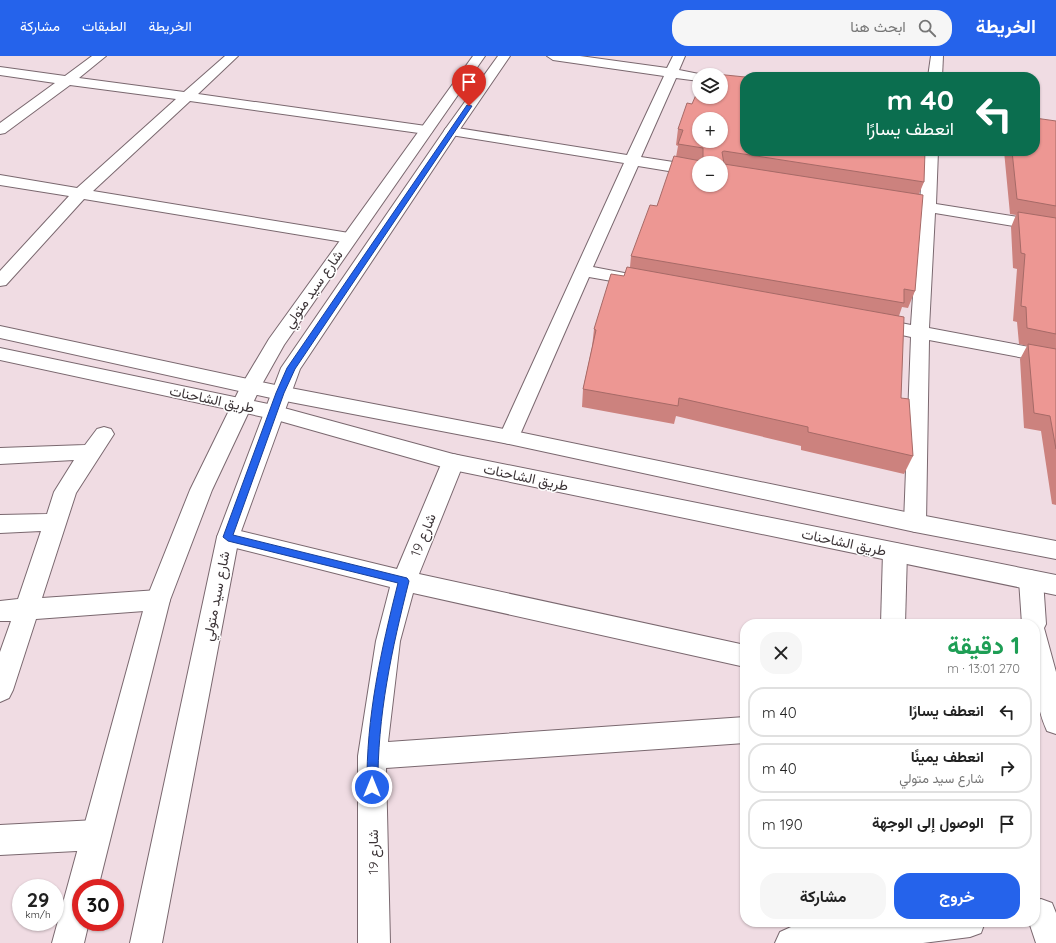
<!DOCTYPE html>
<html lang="ar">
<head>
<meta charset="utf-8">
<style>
  body { margin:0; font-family:Quicksand,Vazirmatn,sans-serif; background:#f6f6f6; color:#222; direction:rtl; height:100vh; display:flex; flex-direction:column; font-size:15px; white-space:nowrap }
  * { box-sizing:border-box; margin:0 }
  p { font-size:13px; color:#767676 }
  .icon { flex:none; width:22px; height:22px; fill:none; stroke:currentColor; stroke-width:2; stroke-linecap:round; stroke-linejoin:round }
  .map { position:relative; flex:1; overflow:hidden; direction:ltr }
  .sheet { position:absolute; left:740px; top:563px; width:300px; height:308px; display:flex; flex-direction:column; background:#fff; border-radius:16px; box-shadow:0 1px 3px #0004; direction:rtl }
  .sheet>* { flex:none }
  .banner { position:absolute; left:740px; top:16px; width:300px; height:84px; border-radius:16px; box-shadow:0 1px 3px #0004; direction:rtl; background:#0b6e4f; color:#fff; overflow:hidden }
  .buttons { position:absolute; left:692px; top:12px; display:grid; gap:8px }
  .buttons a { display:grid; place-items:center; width:36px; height:36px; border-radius:50%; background:#fff; box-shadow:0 1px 3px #0004; font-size:20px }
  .speed { position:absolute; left:12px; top:823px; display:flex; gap:8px; font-size:20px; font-weight:700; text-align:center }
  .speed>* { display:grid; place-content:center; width:52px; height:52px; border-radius:50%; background:#fff; box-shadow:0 1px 3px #0004; line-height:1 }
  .speed small { font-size:10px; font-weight:400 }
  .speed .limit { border:6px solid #d22; background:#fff; color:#111 }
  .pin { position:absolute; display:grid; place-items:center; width:34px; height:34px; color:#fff; margin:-41px -17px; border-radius:50% 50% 50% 0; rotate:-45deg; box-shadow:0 0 4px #0007 }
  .pin .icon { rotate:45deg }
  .me { position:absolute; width:44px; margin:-22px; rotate:0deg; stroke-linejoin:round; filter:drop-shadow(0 0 3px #0008) }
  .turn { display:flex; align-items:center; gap:14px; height:84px; padding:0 20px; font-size:18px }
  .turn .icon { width:52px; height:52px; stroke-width:2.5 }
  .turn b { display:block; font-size:28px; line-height:34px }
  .round { display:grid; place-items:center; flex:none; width:42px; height:42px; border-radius:16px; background:#f6f6f6 }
  .headline { display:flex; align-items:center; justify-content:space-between; height:68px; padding:0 20px }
  h1 { font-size:24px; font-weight:700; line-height:30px; color:#1e9e55 }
  .primary-button { display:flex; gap:8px; margin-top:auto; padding:8px 20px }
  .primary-button a { flex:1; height:46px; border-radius:16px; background:#2563eb; color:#fff; font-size:16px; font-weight:700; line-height:46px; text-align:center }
  .primary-button a+a { background:#f6f6f6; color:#222 }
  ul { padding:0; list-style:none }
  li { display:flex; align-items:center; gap:12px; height:50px; margin:0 8px 6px; padding:0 12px; border:2px solid #e0e0e0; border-radius:16px }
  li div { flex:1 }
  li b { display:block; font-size:15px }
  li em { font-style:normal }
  header { display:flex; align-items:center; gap:24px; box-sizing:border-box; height:56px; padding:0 20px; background:#2563eb; color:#fff }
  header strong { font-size:19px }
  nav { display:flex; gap:22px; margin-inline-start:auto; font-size:14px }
  .search { width:280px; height:36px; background:#f6f6f6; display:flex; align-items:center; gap:10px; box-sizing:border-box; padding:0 14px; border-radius:16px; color:#767676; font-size:15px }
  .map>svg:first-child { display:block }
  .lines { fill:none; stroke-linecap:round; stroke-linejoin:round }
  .minor-casing { stroke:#7a686f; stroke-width:2 }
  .tertiary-casing { stroke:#7a686f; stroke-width:2 }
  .secondary-casing { stroke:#7a686f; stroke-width:2 }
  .minor { fill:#fff; fill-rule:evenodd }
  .tertiary { fill:#fff; fill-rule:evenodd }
  .secondary { fill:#fff; fill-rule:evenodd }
  .wall { fill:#cc827e }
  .building { fill:#ed9793; stroke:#a66a67; fill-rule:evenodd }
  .route { fill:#2563eb; stroke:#184099 }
  .labels { text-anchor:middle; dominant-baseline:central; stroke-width:3; stroke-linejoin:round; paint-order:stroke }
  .street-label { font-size:14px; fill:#3c3437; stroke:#fff }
</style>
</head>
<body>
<header>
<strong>الخريطة</strong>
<div class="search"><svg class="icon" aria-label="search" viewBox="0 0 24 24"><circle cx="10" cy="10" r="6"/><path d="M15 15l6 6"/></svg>ابحث هنا</div>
<nav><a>الخريطة</a><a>الطبقات</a><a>مشاركة</a></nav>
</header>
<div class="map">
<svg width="1056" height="887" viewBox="0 0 1056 887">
  <rect width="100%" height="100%" fill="#f0dce3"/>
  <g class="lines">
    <g class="minor-casing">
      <g id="minor">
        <polygon points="92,0 106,0 79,22 184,36 225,0 238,0 198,38 426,70 431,71 433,74 431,77 426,78 190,45 93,135 349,177 355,178 357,182 355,186 349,187 84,143 6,229 0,230 0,215 69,140 0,129 0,119 77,132 176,43 70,29 5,77 0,78 0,67 55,27 0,19 0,11 65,20"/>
        <polygon points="547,0 580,0 667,12 673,0 685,0 679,14 704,19 699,19 699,25 676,22 641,101 699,110 699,120 638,110 593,211 640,220 646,221 649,225 646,229 640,230 589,221 519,381 516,386 509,388 502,386 499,381 624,107 451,79 446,78 444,75 446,72 451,71 627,99 664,20 553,4"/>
        <polygon points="931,0 943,0 942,21 928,21"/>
        <polygon points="924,95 938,95 936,148 1056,167 1056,177 935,157 929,272 1056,296 1056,308 929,284 926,467 923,473 915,476 907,473 904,467 911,281 869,272 866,268 869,264 875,262 911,269 919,155 908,152 906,149 908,146 920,145"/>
        <polygon points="104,371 111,373 114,378 76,437 42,542 158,534 167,537 170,544 167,551 158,554 36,563 13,634 9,642 0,646 0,596 11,565 0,565 0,545 18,543 41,475 0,477 0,459 47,458 54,436 74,404 0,408 0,392 85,389 97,373"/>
        <polygon points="453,398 460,400 464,406 419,518 745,589 745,611 413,537 400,585 388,686 745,661 745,687 386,712 390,887 358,887 358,700 376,585 390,531 228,490 220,487 217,481 220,475 228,472 397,513 442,406 446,400"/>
        <polygon points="895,487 903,489 907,496 905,568 881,568 883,496 887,489"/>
        <path d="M1031 514 1039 517 1043 524 1046 568 1044 572 1056 616V678L1047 675C1031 639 1035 606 1035 568H1022L1019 524 1023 517Z"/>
        <polygon points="96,764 106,769 111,779 106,789 96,794 0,799 0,769"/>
        <polygon points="1041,843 1052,847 1056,857 1056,887 1036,887 1029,866 1035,866 1035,845"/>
        <polygon points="837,866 985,866 981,877 970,881 923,887 775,887 780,876 791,871"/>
      </g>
    </g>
    <g class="tertiary-casing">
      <g id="tertiary">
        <polygon points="473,0 485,0 284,289 261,330 212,434 170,544 98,832 81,832 81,866 89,866 84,887 52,887 146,544 190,434 241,330 269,283"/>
        <polygon points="498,0 510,0 458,76 300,313 239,481 162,887 130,887 217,481 281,312 446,72"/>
      </g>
    </g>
    <g class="secondary-casing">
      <g id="secondary">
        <polygon points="0,270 280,330 509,374 915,458 1056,485 1056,503 915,476 509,388 280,344 0,282"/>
        <polygon points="0,292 273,349 453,398 1056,519 1056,539 453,414 273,363 0,304"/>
      </g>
    </g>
    <use href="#minor" class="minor"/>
    <use href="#tertiary" class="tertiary"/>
    <use href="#secondary" class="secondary"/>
  </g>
  <g class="wall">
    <polygon points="1056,65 1056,449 1052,448 1041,375 1024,372 1020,303 1027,290 1019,288 1017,266 1013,265 1017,213 1013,212 1011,171 1016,159 1010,158 1004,95 1035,95"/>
    <polygon points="678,73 924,126 919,138 915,235 908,252 902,251 899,260 901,342 913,400 904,418 801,394 801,390 676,360 674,368 582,351 583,333 592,291 594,273 624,220 630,211 631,200 657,150 676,101 678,90 676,89"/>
  </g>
  <g class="building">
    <path d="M706 17 745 21V95H925L924 126 724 95 722 96 724 108 923 139 915 235 904 233V247L631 200 650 149 657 150 674 100 701 105 703 103V92L678 88 683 74 678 73 687 47 692 48 699 32V41H721V19H705ZM699 63H721V85H699ZM699 107H721V129H699Z"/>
    <polygon points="1035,62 1056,65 1056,150 1017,143 1012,95 1035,95"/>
    <polygon points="1018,156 1056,162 1056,278 1027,272 1026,251 1021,250 1025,198 1021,197"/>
    <polygon points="627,211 904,261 901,342 909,343 913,400 808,376 808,371 679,342 678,350 583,333 596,274 594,273 611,218 624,220"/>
    <polygon points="1028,288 1056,293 1056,393 1050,360 1034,357"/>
  </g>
  <path class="route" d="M467 49 472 50 295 313 284 337 233 479 407 522 409 525C392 592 377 661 378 731L377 735 372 736 368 735 367 731C366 662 381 594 398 527L228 485 223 481 276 337 287 312Z"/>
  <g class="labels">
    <g class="street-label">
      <text transform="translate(313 233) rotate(-55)">شارع سيد متولي</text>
      <text transform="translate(212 343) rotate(12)">طريق الشاحنات</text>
      <text transform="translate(526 421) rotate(12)">طريق الشاحنات</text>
      <text transform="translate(423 479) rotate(-68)">شارع 19</text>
      <text transform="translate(844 486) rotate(12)">طريق الشاحنات</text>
      <text transform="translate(216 540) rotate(-79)">شارع سيد متولي</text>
      <text transform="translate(373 796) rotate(-90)">شارع 19</text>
    </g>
  </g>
</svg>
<div class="buttons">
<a><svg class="icon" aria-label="layers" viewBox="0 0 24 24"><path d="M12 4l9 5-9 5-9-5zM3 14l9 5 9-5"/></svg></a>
<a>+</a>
<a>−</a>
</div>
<div class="speed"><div>29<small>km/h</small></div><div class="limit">30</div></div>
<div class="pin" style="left:469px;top:50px;background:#d93025"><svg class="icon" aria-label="arrive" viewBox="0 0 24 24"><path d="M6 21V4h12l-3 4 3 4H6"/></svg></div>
<svg class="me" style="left:372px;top:731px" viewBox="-20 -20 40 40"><circle r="17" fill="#2563eb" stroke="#fff" stroke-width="3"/><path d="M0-11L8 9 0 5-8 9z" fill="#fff"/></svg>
<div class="banner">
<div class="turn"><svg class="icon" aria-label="left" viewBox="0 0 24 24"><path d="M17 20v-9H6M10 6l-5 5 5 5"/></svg><div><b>40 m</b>انعطف يسارًا</div></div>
</div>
<section class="sheet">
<div class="headline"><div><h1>1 دقيقة</h1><p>270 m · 13:01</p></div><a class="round"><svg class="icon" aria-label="close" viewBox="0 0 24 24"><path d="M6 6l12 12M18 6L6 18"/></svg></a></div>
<ul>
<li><svg class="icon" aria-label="left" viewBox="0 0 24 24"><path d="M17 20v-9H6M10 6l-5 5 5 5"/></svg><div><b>انعطف يسارًا</b></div><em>40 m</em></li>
<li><svg class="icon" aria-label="right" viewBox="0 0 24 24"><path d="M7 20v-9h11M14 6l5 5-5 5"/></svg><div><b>انعطف يمينًا</b><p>شارع سيد متولي</p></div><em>40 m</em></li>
<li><svg class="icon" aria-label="arrive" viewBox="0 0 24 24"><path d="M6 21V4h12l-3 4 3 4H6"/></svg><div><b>الوصول إلى الوجهة</b></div><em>190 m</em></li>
</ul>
<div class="primary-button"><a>خروج</a><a>مشاركة</a></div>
</section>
</div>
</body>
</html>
